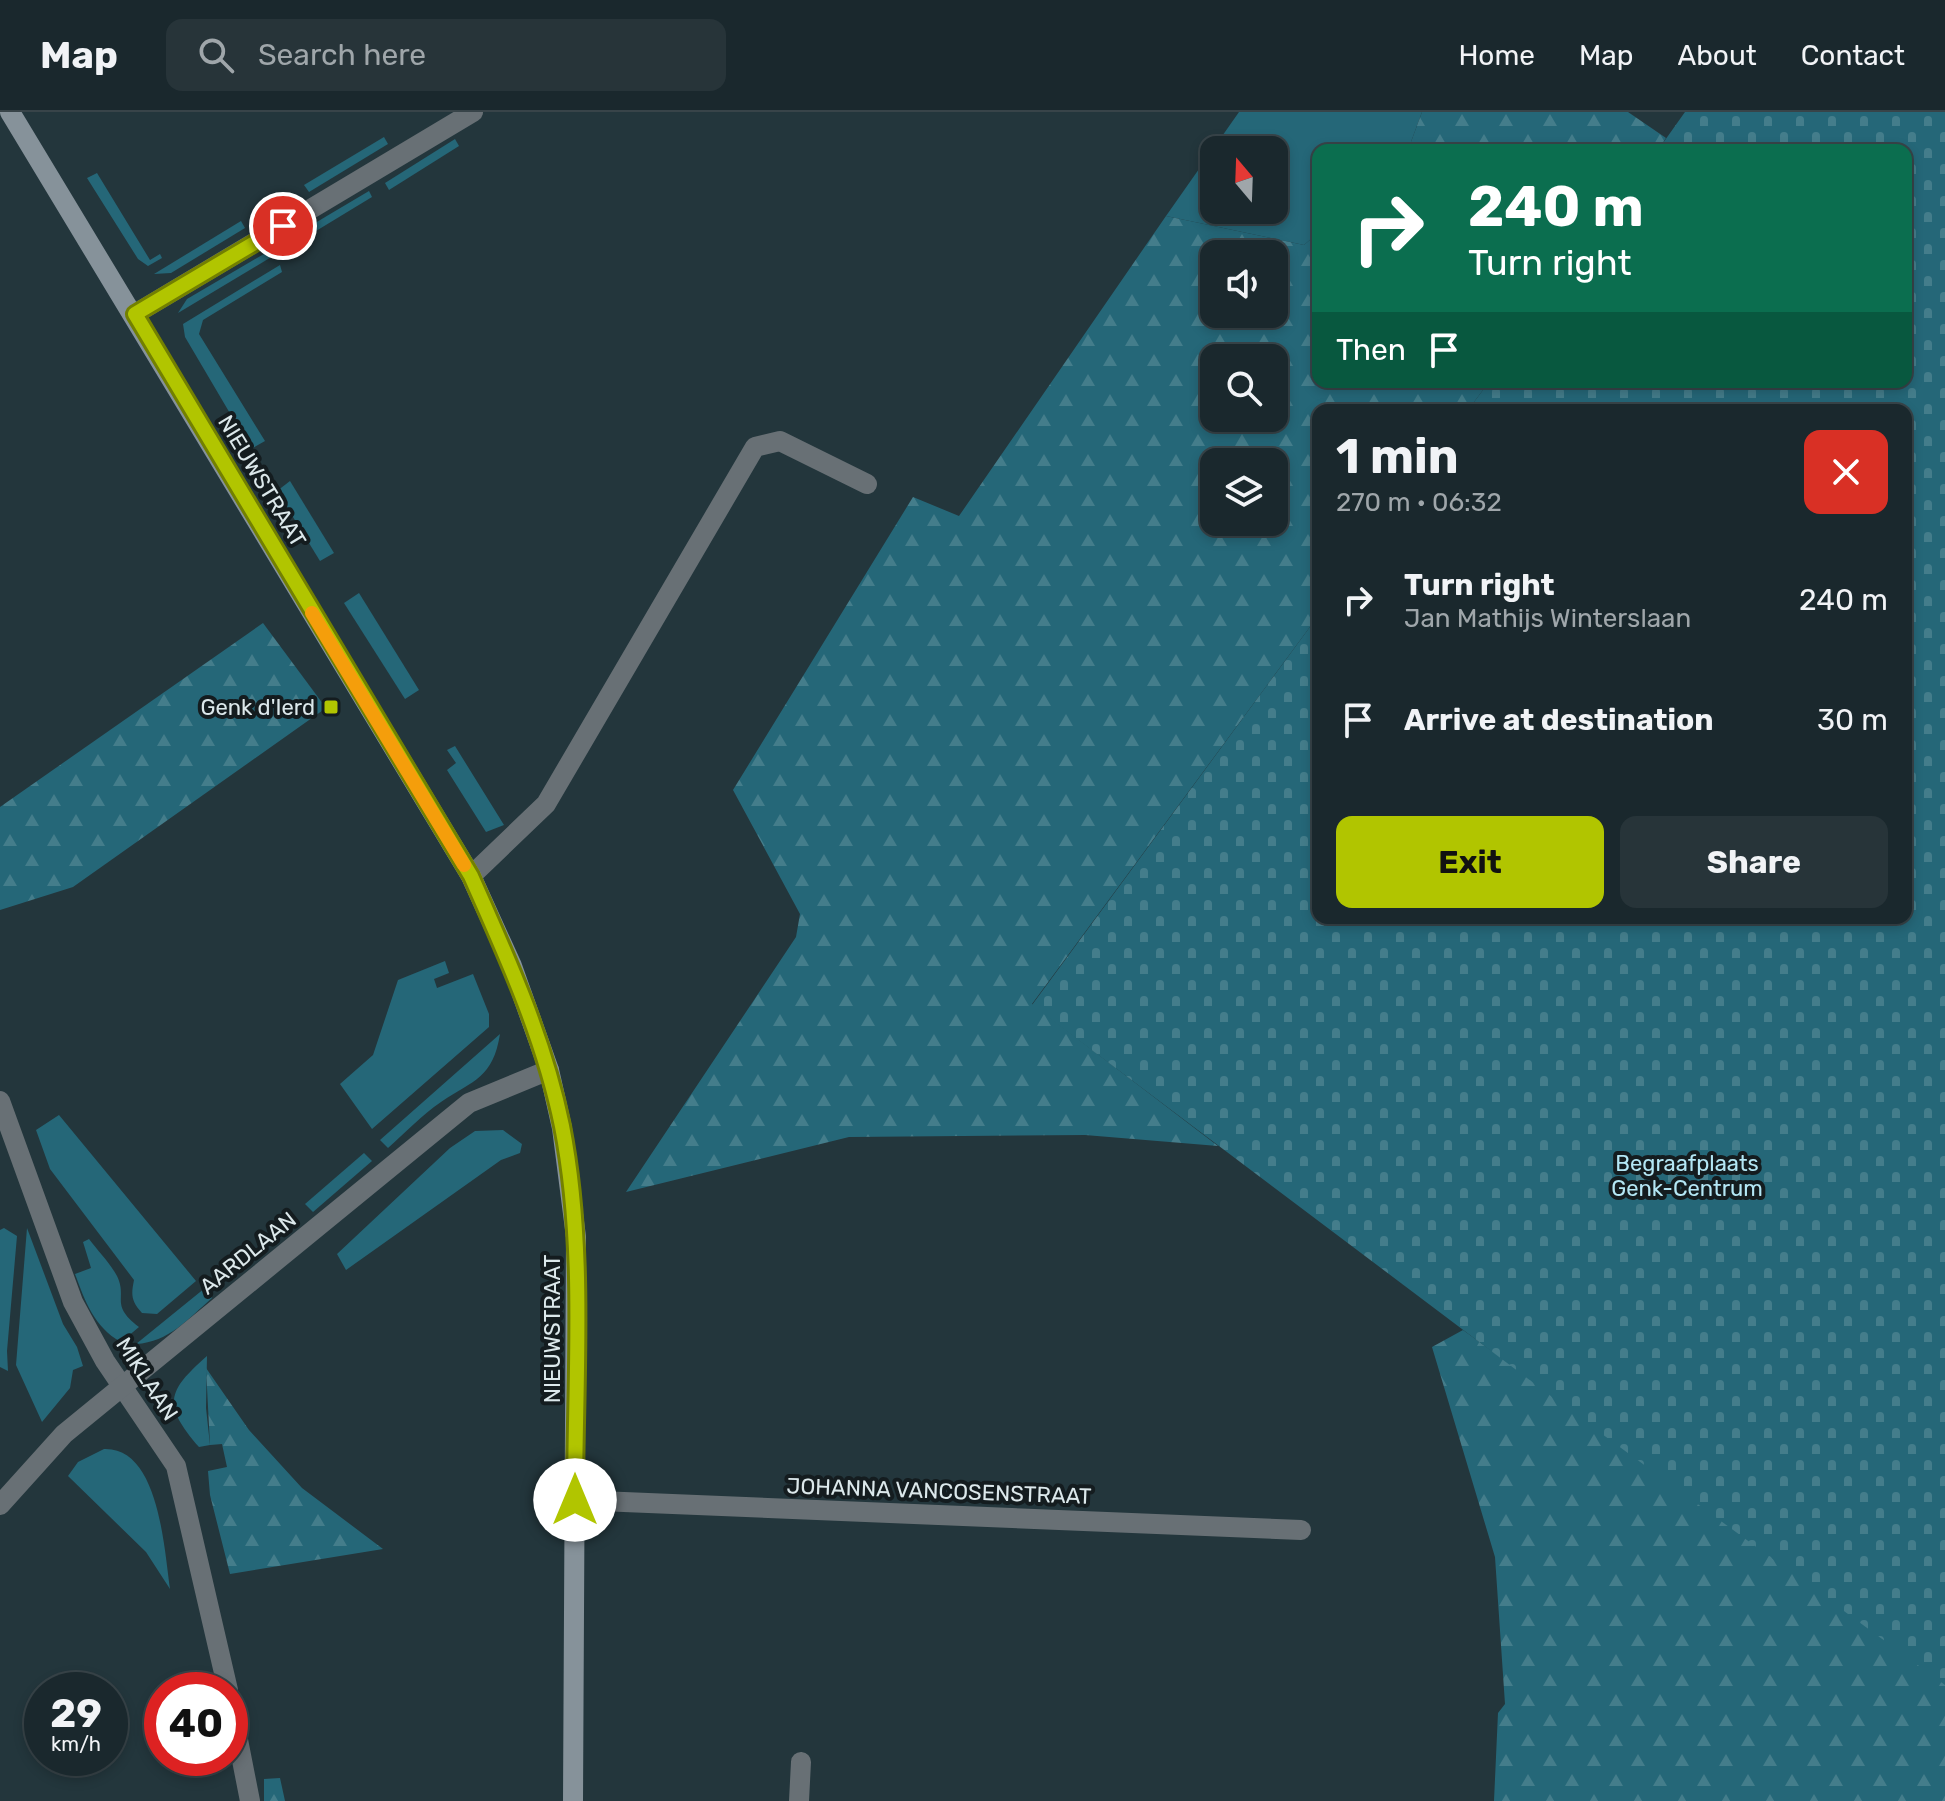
<!DOCTYPE html>
<html lang="en">
<head>
<meta charset="utf-8">
<style>
  body { margin:0; font-family:Rubik,sans-serif; background:#273439; color:#f1f3f6; height:100vh; display:flex; flex-direction:column; font-size:30px; white-space:nowrap }
  * { box-sizing:border-box; margin:0 }
  p { font-size:26px; color:#9fa6aa }
  .icon { flex:none; width:44px; height:44px; fill:none; stroke:currentColor; stroke-width:2; stroke-linecap:round; stroke-linejoin:round }
  .map { position:relative; flex:1; overflow:hidden }
  .drawer { position:absolute; left:1312px; top:292px; width:600px; height:520px; display:flex; flex-direction:column; background:#1a282d; border-radius:16px; box-shadow:0 4px 12px #0003,0 0 0 2px #384449 }
  .drawer>* { flex:none }
  .banner { position:absolute; left:1312px; top:32px; width:600px; height:244px; border-radius:16px; box-shadow:0 4px 12px #0003,0 0 0 2px #384449; background:#0b6e4f; color:#fff; overflow:hidden }
  .needle { width:52px; rotate:341deg }
  .fabs { position:absolute; left:1200px; top:24px; display:grid; gap:16px }
  .fabs a { display:grid; place-items:center; width:88px; height:88px; border-radius:16px; background:#1a282d; box-shadow:0 4px 12px #0003,0 0 0 2px #384449; font-size:40px }
  .speed { position:absolute; left:24px; top:1560px; display:flex; gap:16px; font-size:40px; font-weight:700; text-align:center }
  .speed>* { display:grid; place-content:center; width:104px; height:104px; border-radius:50%; background:#1a282d; box-shadow:0 4px 12px #0003,0 0 0 2px #384449; line-height:1 }
  .speed small { font-size:20px; font-weight:400 }
  .speed .limit { border:12px solid #d22; background:#fff; color:#111 }
  .pin { position:absolute; display:grid; place-items:center; width:68px; height:68px; color:#fff; margin:-34px; border:4px solid #fff; border-radius:50%; box-shadow:0 2px 8px #0007 }
  .me { position:absolute; width:88px; margin:-44px; rotate:0deg; stroke-linejoin:round; filter:drop-shadow(0 0 6px #0008) }
  .turn { display:flex; align-items:center; gap:28px; height:168px; padding:0 24px; font-size:36px }
  .turn .icon { width:104px; height:104px; stroke-width:2.5 }
  .turn b { display:block; font-size:56px; line-height:68px }
  .then { display:flex; align-items:center; height:76px; padding:0 24px; background:#0003; gap:16px; font-size:30px }
  .round { display:grid; place-items:center; flex:none; width:84px; height:84px; border-radius:16px; background:#273439 }
  .head { display:flex; align-items:center; justify-content:space-between; height:136px; padding:0 24px }
  h1 { font-size:48px; font-weight:700; line-height:60px }
  .action { display:flex; gap:16px; margin-top:auto; padding:16px 24px }
  .action a { flex:1; height:92px; border-radius:16px; background:#b1c500; color:#111; font-size:32px; font-weight:700; line-height:92px; text-align:center }
  .action a+a { background:#273439; color:#f1f3f6 }
  ul { padding:0; list-style:none }
  li { display:flex; align-items:center; gap:24px; height:120px; padding:0 24px }
  li div { flex:1 }
  li b { display:block; font-size:30px }
  li em { font-style:normal }
  header { display:flex; align-items:center; gap:48px; box-sizing:border-box; height:112px; padding:0 40px; background:#1a282d; border-bottom:2px solid #384449 }
  header strong { font-size:38px }
  nav { display:flex; gap:44px; margin-inline-start:auto; font-size:28px }
  .search { width:560px; height:72px; background:#273439; display:flex; align-items:center; gap:20px; box-sizing:border-box; padding:0 28px; border-radius:16px; color:#9fa6aa; font-size:30px }
  .map>svg:first-child { display:block }
  .green { fill:#256778; fill-rule:evenodd }
  .forest { fill:url(#forest-firs); fill-rule:evenodd }
  .cemetery { fill:url(#cemetery-stones) }
  .lines { fill:none; stroke-linecap:round; stroke-linejoin:round }
  .street { stroke:#687075; stroke-width:20 }
  .secondary { stroke:#86929a; stroke-width:20 }
  .route-casing { stroke:#738000; stroke-width:20 }
  .route { stroke:#b1c500; stroke-width:14 }
  .slow { stroke:#f59e0b; stroke-width:14 }
  .poi-dot { fill:#b1c500; stroke:#141c1f; stroke-width:3 }
  .labels { text-anchor:middle; dominant-baseline:central; stroke-width:8; stroke-linejoin:round; paint-order:stroke }
  .street-label { font-size:22px; fill:#dce8eb; stroke:#141c1f }
  .poi-label { font-size:22px; fill:#dce8eb; stroke:#141c1f; text-anchor:end }
  .park-label { font-size:22px; fill:#b4e7f5; stroke:#141c1f }
</style>
</head>
<body>
<header>
<strong>Map</strong>
<div class="search"><svg class="icon" aria-label="search" viewBox="0 0 24 24"><circle cx="10" cy="10" r="6"/><path d="M15 15l6 6"/></svg>Search here</div>
<nav><a>Home</a><a>Map</a><a>About</a><a>Contact</a></nav>
</header>
<div class="map">
<svg width="1945" height="1689" viewBox="0 0 1945 1689">
  <defs>
    <pattern id="forest-firs" width="22" height="20" patternUnits="userSpaceOnUse" patternTransform="scale(2)"><rect width="22" height="20" fill="#256778"/><path d="M5 1l3.5 6h-7zM16 11l3.5 6h-7z" fill="#447d8b"/></pattern>
    <pattern id="cemetery-stones" width="16" height="16" patternUnits="userSpaceOnUse" patternTransform="scale(2)"><rect width="16" height="16" fill="#256778"/><path d="M2 7V4a2 2 0 0 1 4 0v3zM10 15v-3a2 2 0 0 1 4 0v3z" fill="#447d8b"/></pattern>
  </defs>
  <rect width="100%" height="100%" fill="#23363c"/>
  <g class="green">
    <path d="M1239 0H1422L1408 38H1318V121L1304 133 1166 104ZM1214 38H1274V98H1214Z"/>
    <polygon points="384,25 388,32 309,80 304,73"/>
    <polygon points="455,27 459,34 389,78 385,71"/>
    <polygon points="97,61 150,148 160,142 162,146 148,154 138,147 87,66"/>
    <polygon points="369,79 372,85 288,136 283,130"/>
    <polygon points="241,109 245,116 171,161 154,162"/>
    <polygon points="269,139 273,144 178,201 187,187"/>
    <polygon points="280,153 282,160 203,208 199,222 265,329 251,337 185,225 183,212"/>
    <polygon points="290,369 334,441 320,449 277,379"/>
    <polygon points="359,481 419,578 405,587 344,491"/>
    <polygon points="455,634 504,713 486,720 447,658 456,651 447,638"/>
    <polygon points="445,849 449,861 434,867 437,876 473,862 489,902 489,915 372,1017 340,972 373,943 398,868"/>
    <path d="M500 922C493 966 474 968 441 990 422 1003 405 1021 388 1036L380 1028Z"/>
    <path d="M59 1003 196 1169 157 1202 142 1201C131 1189 131 1183 134 1168L50 1057 36 1018Z"/>
    <polygon points="503,1018 522,1032 520,1041 501,1048 346,1158 337,1142 450,1036 475,1019"/>
    <polygon points="364,1041 372,1049 313,1100 305,1092"/>
    <polygon points="4,1116 17,1124 7,1239 8,1259 0,1255 0,1118"/>
    <polygon points="27,1116 63,1212 77,1235 83,1254 73,1258 70,1276 42,1310 16,1253"/>
    <path d="M89 1127C98 1139 110 1151 117 1164 128 1187 109 1192 139 1215L121 1230C94 1215 85 1189 75 1162L91 1156 83 1130Z"/>
    <path d="M205 1176 212 1186C188 1207 169 1230 136 1232Z"/>
    <path d="M207 1244 206 1296 210 1333 199 1335C163 1293 166 1280 207 1244Z"/>
    <path d="M104 1337C159 1335 164 1436 170 1477L146 1440 68 1364 78 1350Z"/>
  </g>
  <g class="forest">
    <polygon points="1422,0 1628,0 1666,26 1658,38 1408,38"/>
    <path d="M1166 104 1304 133 1318 121V270H1489L1468 298H1318V504L1032 892 1218 1034 1085 1023 849 1025 626 1080 796 825 800 802 733 678 913 385 959 404ZM1214 142H1274V202H1214ZM1214 246H1274V306H1214ZM1214 350H1274V410H1214Z"/>
    <polygon points="263,511 326,596 73,775 0,798 0,695"/>
    <polygon points="1463,1218 1945,1568 1945,1689 1494,1689 1498,1601 1505,1592 1495,1445 1432,1235"/>
    <polygon points="206,1256 249,1318 302,1376 383,1437 230,1462 210,1383 208,1359 227,1355 222,1332 210,1333"/>
    <polygon points="280,1666 285,1689 264,1689 264,1667"/>
  </g>
  <polygon class="cemetery" points="1685,0 1945,0 1945,1573 1576,1303 1032,893 1318,504 1318,806 1906,806 1906,298 1468,298 1489,270 1906,270 1906,38 1658,38"/>
  <g class="lines">
    <g class="street">
      <polyline points="135,202 473,0"/>
      <polyline points="471,764 546,692 755,335 780,329 867,372"/>
      <polyline points="0,989 73,1190 105,1249 176,1354 228,1578"/>
      <polyline points="575,1388 1301,1418"/>
      <polyline points="0,1393 64,1322 469,991 549,958"/>
      <polyline points="230,1587 250,1689"/>
      <polyline points="799,1689 801,1650"/>
    </g>
    <polyline class="secondary" points="10,0 471,764 512,854 549,958 562,1016 576,1125 573,1689"/>
  </g>
  <g class="lines">
    <g class="route-casing">
      <path id="route" d="M283 114 135 202 471 764C507 845 544 926 562 1014 586 1136 575 1264 575 1388"/>
    </g>
    <use href="#route" class="route"/>
    <polyline class="slow" points="312,501 464,753"/>
  </g>
  <rect class="poi-dot" x="323" y="587" width="16" height="16" rx="4"/>
  <g class="labels">
    <g class="street-label">
      <text transform="translate(262 369) rotate(59)">NIEUWSTRAAT</text>
      <text transform="translate(248 1141) rotate(-39)">AARDLAAN</text>
      <text transform="translate(552 1217) rotate(-90)">NIEUWSTRAAT</text>
      <text transform="translate(147 1267) rotate(57)">MIKLAAN</text>
      <text transform="translate(939 1379) rotate(2)">JOHANNA VANCOSENSTRAAT</text>
    </g>
    <g class="poi-label">
      <text x="315" y="595">Genk d'Ierd</text>
    </g>
    <g class="park-label">
      <text x="1687" y="1051">Begraafplaats<tspan x="1687" dy="25">Genk-Centrum</tspan></text>
    </g>
  </g>
</svg>
<div class="fabs">
<a><svg class="needle" viewBox="-14 -14 28 28"><path d="M0-13l5 13h-10z" fill="#e53935"/><path d="M0 13l5-13h-10z" fill="#9fa6aa"/></svg></a>
<a><svg class="icon" aria-label="sound" viewBox="0 0 24 24"><path d="M4 9h4l5-4v14l-5-4H4zM17 9q2 3 0 6"/></svg></a>
<a><svg class="icon" aria-label="search" viewBox="0 0 24 24"><circle cx="10" cy="10" r="6"/><path d="M15 15l6 6"/></svg></a>
<a><svg class="icon" aria-label="layers" viewBox="0 0 24 24"><path d="M12 4l9 5-9 5-9-5zM3 14l9 5 9-5"/></svg></a>
</div>
<div class="speed"><div>29<small>km/h</small></div><div class="limit">40</div></div>
<div class="pin" style="left:283px;top:114px;background:#d93025"><svg class="icon" aria-label="arrive" viewBox="0 0 24 24"><path d="M6 21V4h12l-3 4 3 4H6"/></svg></div>
<svg class="me" style="left:575px;top:1388px" viewBox="-20 -20 40 40"><circle r="19" fill="#fff"/><path d="M0-13L10 11 0 6-10 11z" fill="#b1c500"/></svg>
<div class="banner">
<div class="turn"><svg class="icon" aria-label="right" viewBox="0 0 24 24"><path d="M7 20v-9h11M14 6l5 5-5 5"/></svg><div><b>240 m</b>Turn right</div></div>
<div class="then">Then<svg class="icon" aria-label="arrive" viewBox="0 0 24 24"><path d="M6 21V4h12l-3 4 3 4H6"/></svg></div>
</div>
<section class="drawer">
<div class="head"><div><h1>1 min</h1><p>270 m · 06:32</p></div><a class="round" style="background:#d93025;color:#fff"><svg class="icon" aria-label="close" viewBox="0 0 24 24"><path d="M6 6l12 12M18 6L6 18"/></svg></a></div>
<ul>
<li><svg class="icon" aria-label="right" viewBox="0 0 24 24"><path d="M7 20v-9h11M14 6l5 5-5 5"/></svg><div><b>Turn right</b><p>Jan Mathijs Winterslaan</p></div><em>240 m</em></li>
<li><svg class="icon" aria-label="arrive" viewBox="0 0 24 24"><path d="M6 21V4h12l-3 4 3 4H6"/></svg><div><b>Arrive at destination</b></div><em>30 m</em></li>
</ul>
<div class="action"><a>Exit</a><a>Share</a></div>
</section>
</div>
</body>
</html>
